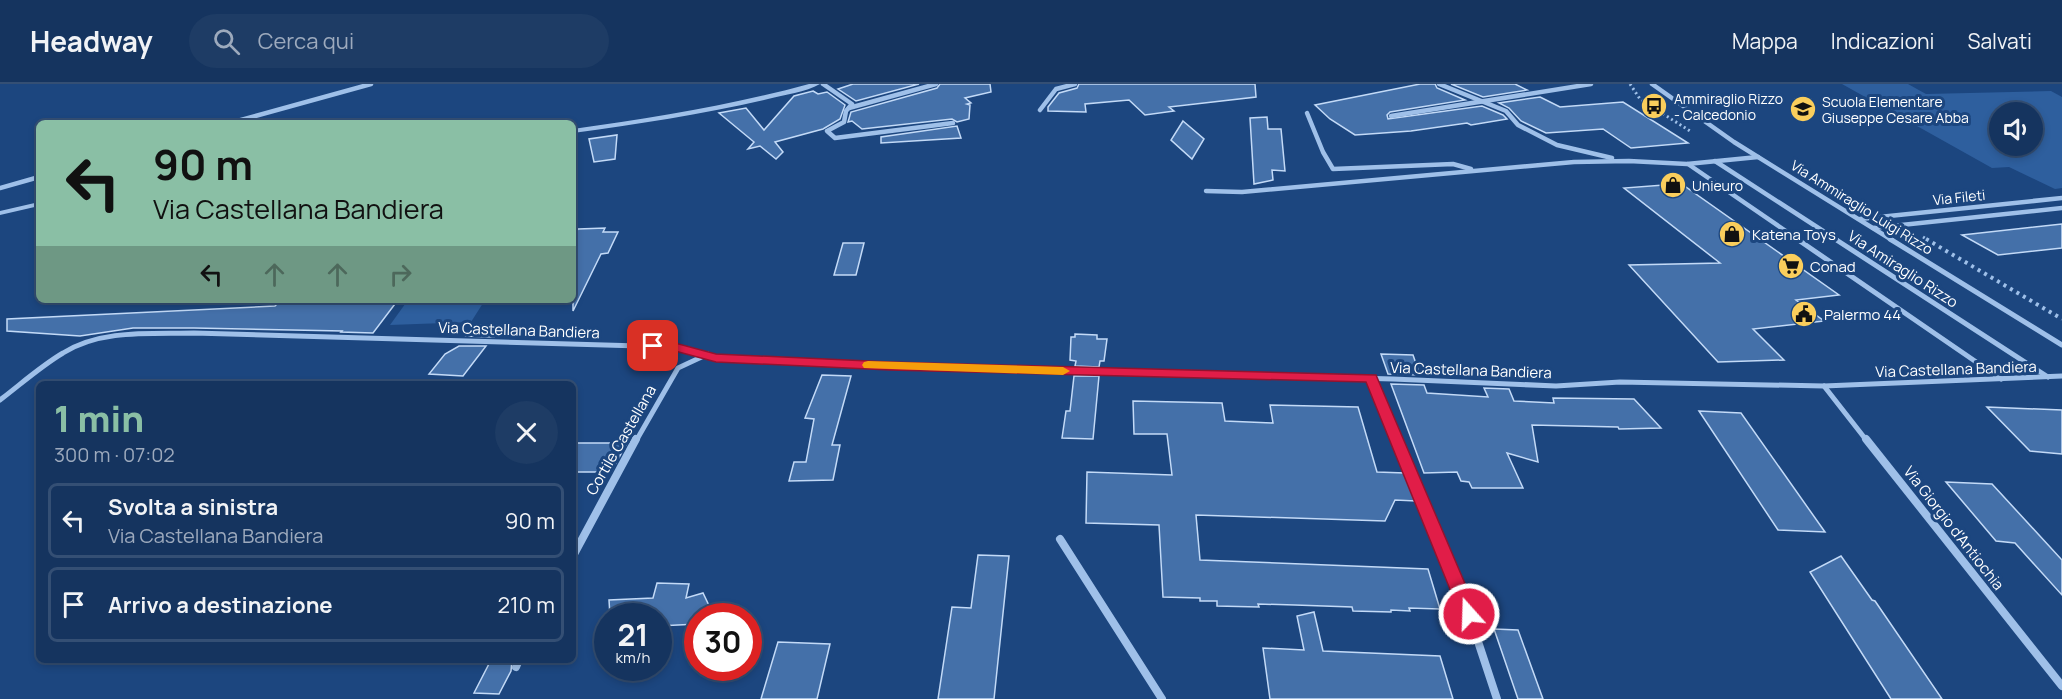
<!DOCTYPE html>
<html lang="it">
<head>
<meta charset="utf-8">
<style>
  body { margin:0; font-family:Manrope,sans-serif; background:#1e3c65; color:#f1f3f6; height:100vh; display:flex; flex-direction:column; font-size:22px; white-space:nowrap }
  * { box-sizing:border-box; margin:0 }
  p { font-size:20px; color:#9daabd }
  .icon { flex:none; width:33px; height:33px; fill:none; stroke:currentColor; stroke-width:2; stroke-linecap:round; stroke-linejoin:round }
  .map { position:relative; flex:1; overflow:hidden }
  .drawer { position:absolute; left:36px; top:297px; width:540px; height:282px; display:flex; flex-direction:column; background:#15345f; border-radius:9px; box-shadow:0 3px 9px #0003,0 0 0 2px #344f74 }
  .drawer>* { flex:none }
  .hud { position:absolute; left:36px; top:36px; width:540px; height:183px; border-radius:9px; box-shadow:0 3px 9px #0003,0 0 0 2px #344f74; background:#8abfa5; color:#111; overflow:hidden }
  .controls { position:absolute; left:1989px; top:18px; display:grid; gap:12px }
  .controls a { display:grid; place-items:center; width:54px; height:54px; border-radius:50%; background:#15345f; box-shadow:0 3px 9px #0003,0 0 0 2px #344f74; font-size:30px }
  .speed { position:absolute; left:594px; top:519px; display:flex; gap:12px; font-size:30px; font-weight:700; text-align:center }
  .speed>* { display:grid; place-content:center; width:78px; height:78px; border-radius:50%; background:#15345f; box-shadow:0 3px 9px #0003,0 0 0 2px #344f74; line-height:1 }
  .speed small { font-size:15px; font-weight:400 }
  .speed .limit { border:9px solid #d22; background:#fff; color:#111 }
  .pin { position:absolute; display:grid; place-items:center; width:51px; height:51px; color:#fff; margin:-26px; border-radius:12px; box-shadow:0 3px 9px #0006 }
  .me { position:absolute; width:66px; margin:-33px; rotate:340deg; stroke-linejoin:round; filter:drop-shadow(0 0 4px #0008) }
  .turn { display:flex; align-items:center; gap:21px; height:126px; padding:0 18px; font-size:27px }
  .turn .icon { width:78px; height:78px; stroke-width:2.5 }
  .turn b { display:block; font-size:42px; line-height:51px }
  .lanes { display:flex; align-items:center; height:57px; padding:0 18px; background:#0003; justify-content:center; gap:30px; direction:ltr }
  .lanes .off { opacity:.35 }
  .round { display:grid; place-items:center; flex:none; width:63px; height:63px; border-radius:32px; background:#1e3c65 }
  .summary { display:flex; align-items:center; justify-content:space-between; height:102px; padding:0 18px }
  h1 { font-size:36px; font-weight:800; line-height:45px; color:#8abfa5 }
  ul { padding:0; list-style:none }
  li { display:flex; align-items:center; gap:18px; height:75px; margin:0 12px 9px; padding:0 6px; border:3px solid #344f74; border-radius:9px }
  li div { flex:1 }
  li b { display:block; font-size:22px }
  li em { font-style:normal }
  header { display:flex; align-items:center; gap:36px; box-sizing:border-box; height:84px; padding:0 30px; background:#15345f; border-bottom:2px solid #344f74 }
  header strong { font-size:28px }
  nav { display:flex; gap:33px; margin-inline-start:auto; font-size:21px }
  .search { width:420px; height:54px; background:#1e3c65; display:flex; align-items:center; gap:15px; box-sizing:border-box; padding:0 21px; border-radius:33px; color:#9daabd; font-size:22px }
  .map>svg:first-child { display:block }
  .green { fill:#2e5f9e; fill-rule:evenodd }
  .building { fill:#4470a9; stroke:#c3daf7; stroke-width:1.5 }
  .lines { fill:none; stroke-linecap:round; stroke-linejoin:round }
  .path-far1 { stroke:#9fc0e9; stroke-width:3; stroke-dasharray:2 3; stroke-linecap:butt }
  .path { stroke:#9fc0e9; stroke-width:4; stroke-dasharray:3 4.5; stroke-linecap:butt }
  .minor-far2 { stroke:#9fc0e9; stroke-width:4.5 }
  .minor-far1 { stroke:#9fc0e9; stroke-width:5 }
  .minor { stroke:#9fc0e9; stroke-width:8 }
  .tertiary { fill:#9fc0e9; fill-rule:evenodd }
  .route { fill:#e11d48; stroke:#92132f; stroke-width:1.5 }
  .slow { fill:#f59e0b }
  .labels { text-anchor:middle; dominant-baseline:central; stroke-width:6; stroke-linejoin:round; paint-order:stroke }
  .far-poi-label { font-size:14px; fill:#fff; stroke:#1c467f; text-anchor:start }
  .far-street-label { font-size:14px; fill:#fff; stroke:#1c467f }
  .poi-label { font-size:15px; fill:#fff; stroke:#1c467f; text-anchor:start }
  .street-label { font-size:15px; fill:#fff; stroke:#1c467f }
</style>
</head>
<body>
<header>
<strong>Headway</strong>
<div class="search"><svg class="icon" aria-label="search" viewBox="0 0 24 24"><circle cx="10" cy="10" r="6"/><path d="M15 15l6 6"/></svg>Cerca qui</div>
<nav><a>Mappa</a><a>Indicazioni</a><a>Salvati</a></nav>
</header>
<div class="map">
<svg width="2062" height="615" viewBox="0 0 2062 615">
  <rect width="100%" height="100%" fill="#1c467f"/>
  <g class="green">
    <path d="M1842 0H1908L1926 10 2051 7 2062 13V104L2055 105 2009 83 1992 84ZM2000 28H2032V62H2000Z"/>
    <polygon points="408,216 485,216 471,238 390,241"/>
  </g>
  <g class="building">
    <polygon points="853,0 919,0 856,17 838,5"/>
    <polygon points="940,0 990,0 991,8 965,14 971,19 967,20 970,21 969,35 957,38 952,35 862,45 852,37 848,38 851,28 937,4"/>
    <polygon points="1079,0 1255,0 1256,13 1169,23 1174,27 1145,31 1129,16 1085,20 1086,28 1048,27 1048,23 1059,9 1077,4"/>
    <polygon points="1420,0 1435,0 1437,4 1465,16 1390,28 1387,31 1388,35 1482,22 1503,31 1507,35 1471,41 1467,39 1411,47 1355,51 1330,35 1315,21"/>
    <polygon points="1451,0 1515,0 1527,6 1483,13"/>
    <polygon points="813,7 818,10 827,8 845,21 840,35 823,45 775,58 783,68 776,75 760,62 748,65 754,58 719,29 746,24 764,46 794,12"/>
    <polygon points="1540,13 1560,23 1623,18 1688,59 1631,64 1603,45 1546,49 1521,37 1509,24 1499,19"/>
    <polygon points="1267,33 1268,45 1281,45 1285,87 1272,86 1273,96 1254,100 1250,34"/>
    <polygon points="1183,37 1204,55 1192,75 1171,56"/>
    <polygon points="957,42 961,54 881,59 881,53"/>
    <polygon points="617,51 615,75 594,78 589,55"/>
    <polygon points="1677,100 1683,101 1839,211 1796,216 1824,237 1753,245 1784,276 1718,278 1629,181 1720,179 1624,104"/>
    <polygon points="2062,140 2062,164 1998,171 1962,151"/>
    <polygon points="605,144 603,148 618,148 608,169 601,170 573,227 573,155 578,145"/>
    <polygon points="843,159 864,159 856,191 834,191"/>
    <polygon points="296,216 398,216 373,249 341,248 342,247 194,244 133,244 80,252 7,247 7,235 275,222 279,218"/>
    <polygon points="473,241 503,241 494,253 466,252"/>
    <polygon points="1075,250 1097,251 1097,255 1107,255 1104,277 1100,277 1099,283 1075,282 1076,277 1070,276 1071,253 1075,253"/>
    <polygon points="459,262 486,262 463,292 429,290 445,270"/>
    <polygon points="1381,270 1413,271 1420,291 1388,290"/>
    <polygon points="822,291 851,292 832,361 840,361 833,396 789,397 794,378 806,378 814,335 805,334"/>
    <polygon points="1074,292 1099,292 1093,355 1062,354 1066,327 1070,327"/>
    <polygon points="1391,300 1424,301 1427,309 1488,313 1484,304 1509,305 1514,317 1554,319 1553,314 1634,315 1661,344 1619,345 1618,343 1532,341 1538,378 1507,369 1523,404 1472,404 1469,398 1461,397 1457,388 1424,389"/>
    <polygon points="1133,317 1222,319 1225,337 1273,339 1270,321 1358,323 1377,388 1405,389 1416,417 1395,416 1385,437 1196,431 1200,476 1428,485 1440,525 1409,524 1410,527 1391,526 1391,528 1353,527 1352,523 1295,521 1258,520 1259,523 1217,522 1217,517 1200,517 1200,514 1163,513 1159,441 1086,439 1087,388 1172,391 1167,350 1134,350"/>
    <polygon points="1987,323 2062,326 2062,370 2030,367"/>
    <polygon points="1699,327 1741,329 1825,448 1778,446"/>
    <polygon points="573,359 627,359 611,388 573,388"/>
    <polygon points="1946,398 1992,400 2062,476 2062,511 2015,459 1996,457"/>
    <polygon points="978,471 1009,472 994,615 938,615 952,523 971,524"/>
    <polygon points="1841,472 1872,516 1875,517 1942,615 1891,615 1810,488"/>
    <polygon points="657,499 689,500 686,514 703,509 714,532 698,532 698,540 658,542 658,532 610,532 609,516 653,514"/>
    <polygon points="1314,528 1323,567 1440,572 1453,615 1270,615 1263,564 1304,566 1297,532"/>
    <polygon points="1494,545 1518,546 1543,615 1518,615"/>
    <polygon points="778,558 830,560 817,615 761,615"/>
    <polygon points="491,576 512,576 511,587 499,610 474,609"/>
  </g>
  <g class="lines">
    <g class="path-far1">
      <polyline points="1630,0 1640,15 1690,47"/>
      <polyline points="1923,153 1928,156"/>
    </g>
    <polyline class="path" points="1926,155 2062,235"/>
    <g class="minor-far2">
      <polyline points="823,0 852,20 846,27 844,38 827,47 835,54 953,39"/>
      <polyline points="1439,0 1506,27 1518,41 1557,61 1612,74"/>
      <polyline points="1652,0 1734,58 1892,156"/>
      <polyline points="849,24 936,0"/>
      <polyline points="1040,26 1056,5 1075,0"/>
      <polyline points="1307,29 1323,68 1333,85 1453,80 1471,85"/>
      <polyline points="1391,32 1591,0"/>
      <polyline points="230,39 371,0"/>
      <polyline points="1715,77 1837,156"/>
      <polyline points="1688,80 1799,156"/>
      <polyline points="0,104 39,93"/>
      <polyline points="1206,107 1242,108 1574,78 1629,77 1687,80 1758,73"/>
      <polyline points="1860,135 2062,114"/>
      <polyline points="1873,144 2062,124"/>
    </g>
    <g class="minor-far1">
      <polyline points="1797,155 2001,295"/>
      <polyline points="1835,155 2048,293"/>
      <polyline points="1890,155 2062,261"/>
      <polyline points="1371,294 1398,357"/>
      <polyline points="1824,302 1867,357"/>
      <path d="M0 316C21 300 41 282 63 269 101 245 151 250 194 249L675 263 716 274 890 282 1393 295 1556 302 1620 298 1824 302 2062 292"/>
      <polyline points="636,357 678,284 708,270"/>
    </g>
    <g class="minor">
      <polyline points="1397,355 1462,509 1497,615"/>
      <polyline points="1866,355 2062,602"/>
      <polyline points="1060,455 1162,615"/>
      <polyline points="573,472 636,355"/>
      <polyline points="516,583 519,576"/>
    </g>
    <g class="tertiary">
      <path d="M809 0H820C806 8 784 11 768 15 704 30 638 40 573 49V45C653 34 732 21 809 0Z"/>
      <polygon points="39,118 39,122 0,131 0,127"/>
    </g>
  </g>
  <polygon class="route" points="653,258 675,259 716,270 890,278 1376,291 1478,530 1475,535 1469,537 1463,535 1460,530 1366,298 890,286 716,278 675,267 649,265 647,262 649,259"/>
  <polygon class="slow" points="868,277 1063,283 1070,287 1063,291 864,284 862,281 864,278"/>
  <defs>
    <g id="bus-disc" transform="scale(1.35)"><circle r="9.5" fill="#face5c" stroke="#1c467f"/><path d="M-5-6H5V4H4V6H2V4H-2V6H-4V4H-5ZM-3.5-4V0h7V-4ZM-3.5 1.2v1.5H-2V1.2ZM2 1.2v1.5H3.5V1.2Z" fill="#111"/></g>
    <g id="school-disc" transform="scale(1.35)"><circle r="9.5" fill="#face5c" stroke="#1c467f"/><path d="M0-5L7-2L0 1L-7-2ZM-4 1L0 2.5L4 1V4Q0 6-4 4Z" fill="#111"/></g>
    <g id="shop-disc" transform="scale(1.35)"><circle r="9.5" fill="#face5c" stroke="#1c467f"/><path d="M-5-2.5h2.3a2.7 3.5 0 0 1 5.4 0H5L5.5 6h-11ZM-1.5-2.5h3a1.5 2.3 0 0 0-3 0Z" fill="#111"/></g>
    <g id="supermarket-disc" transform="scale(1.35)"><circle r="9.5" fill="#face5c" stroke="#1c467f"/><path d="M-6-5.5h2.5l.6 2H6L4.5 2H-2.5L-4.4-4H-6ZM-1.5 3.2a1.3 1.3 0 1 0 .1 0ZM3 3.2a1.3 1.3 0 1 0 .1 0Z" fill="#111"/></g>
    <g id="civic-disc" transform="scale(1.35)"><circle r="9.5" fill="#face5c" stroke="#1c467f"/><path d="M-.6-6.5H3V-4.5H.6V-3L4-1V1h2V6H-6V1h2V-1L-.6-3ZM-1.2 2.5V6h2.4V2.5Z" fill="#111"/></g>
  </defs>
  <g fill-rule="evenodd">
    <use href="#bus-disc" x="1654" y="22"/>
    <use href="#school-disc" x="1803" y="25"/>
    <use href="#shop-disc" x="1673" y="101"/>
    <use href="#shop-disc" x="1732" y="150"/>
    <use href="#supermarket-disc" x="1791" y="182"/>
    <use href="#civic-disc" x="1804" y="230"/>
  </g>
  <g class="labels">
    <g class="far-poi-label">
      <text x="1674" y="14">Ammiraglio Rizzo<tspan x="1674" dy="16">- Calcedonio</tspan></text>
      <text x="1822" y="17">Scuola Elementare<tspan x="1822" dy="16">Giuseppe Cesare Abba</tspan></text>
      <text x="1692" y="101">Unieuro</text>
    </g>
    <g class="far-street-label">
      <text transform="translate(1959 113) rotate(-6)">Via Fileti</text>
      <text transform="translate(1862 123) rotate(32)">Via Ammiraglio Luigi Rizzo</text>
    </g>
    <g class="poi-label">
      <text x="1752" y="150">Katena Toys</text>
      <text x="1810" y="182">Conad</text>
      <text x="1824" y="230">Palermo 44</text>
    </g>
    <g class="street-label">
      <text transform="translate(1903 185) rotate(33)">Via Amiraglio Rizzo</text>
      <text transform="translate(519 246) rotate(2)">Via Castellana Bandiera</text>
      <text transform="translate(1956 285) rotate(-2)">Via Castellana Bandiera</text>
      <text transform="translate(1471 286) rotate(2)">Via Castellana Bandiera</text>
      <text transform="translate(621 356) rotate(-60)">Cortile Castellana</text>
      <text transform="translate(1954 444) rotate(52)">Via Giorgio d'Antiochia</text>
    </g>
  </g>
</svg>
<div class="controls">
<a><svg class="icon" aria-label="sound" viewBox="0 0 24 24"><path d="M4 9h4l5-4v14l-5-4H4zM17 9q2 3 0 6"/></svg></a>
</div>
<div class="speed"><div>21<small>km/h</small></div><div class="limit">30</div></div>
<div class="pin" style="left:653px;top:262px;background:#d93025"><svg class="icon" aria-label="arrive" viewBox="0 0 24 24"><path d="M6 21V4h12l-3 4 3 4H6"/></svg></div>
<svg class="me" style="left:1469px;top:530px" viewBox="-20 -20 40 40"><circle r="17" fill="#e11d48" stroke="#fff" stroke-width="3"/><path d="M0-11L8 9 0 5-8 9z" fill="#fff"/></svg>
<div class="hud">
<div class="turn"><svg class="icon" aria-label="left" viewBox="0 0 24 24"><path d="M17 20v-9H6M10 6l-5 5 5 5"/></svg><div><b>90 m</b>Via Castellana Bandiera</div></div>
<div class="lanes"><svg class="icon" aria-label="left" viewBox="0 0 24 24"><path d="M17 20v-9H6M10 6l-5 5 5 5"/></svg><svg class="icon off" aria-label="ahead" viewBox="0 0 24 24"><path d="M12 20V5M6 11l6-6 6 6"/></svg><svg class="icon off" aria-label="ahead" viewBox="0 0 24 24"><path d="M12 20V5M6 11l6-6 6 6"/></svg><svg class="icon off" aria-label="right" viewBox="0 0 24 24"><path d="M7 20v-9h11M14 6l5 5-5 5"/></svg></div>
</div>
<section class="drawer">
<div class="summary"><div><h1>1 min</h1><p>300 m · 07:02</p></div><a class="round"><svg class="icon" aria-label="close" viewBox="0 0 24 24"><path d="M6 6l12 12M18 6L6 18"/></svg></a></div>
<ul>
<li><svg class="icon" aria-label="left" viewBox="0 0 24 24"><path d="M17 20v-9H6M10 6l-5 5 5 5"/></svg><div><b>Svolta a sinistra</b><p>Via Castellana Bandiera</p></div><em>90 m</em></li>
<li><svg class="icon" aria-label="arrive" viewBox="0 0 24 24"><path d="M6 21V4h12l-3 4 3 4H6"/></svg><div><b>Arrivo a destinazione</b></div><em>210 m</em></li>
</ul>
</section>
</div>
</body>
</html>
